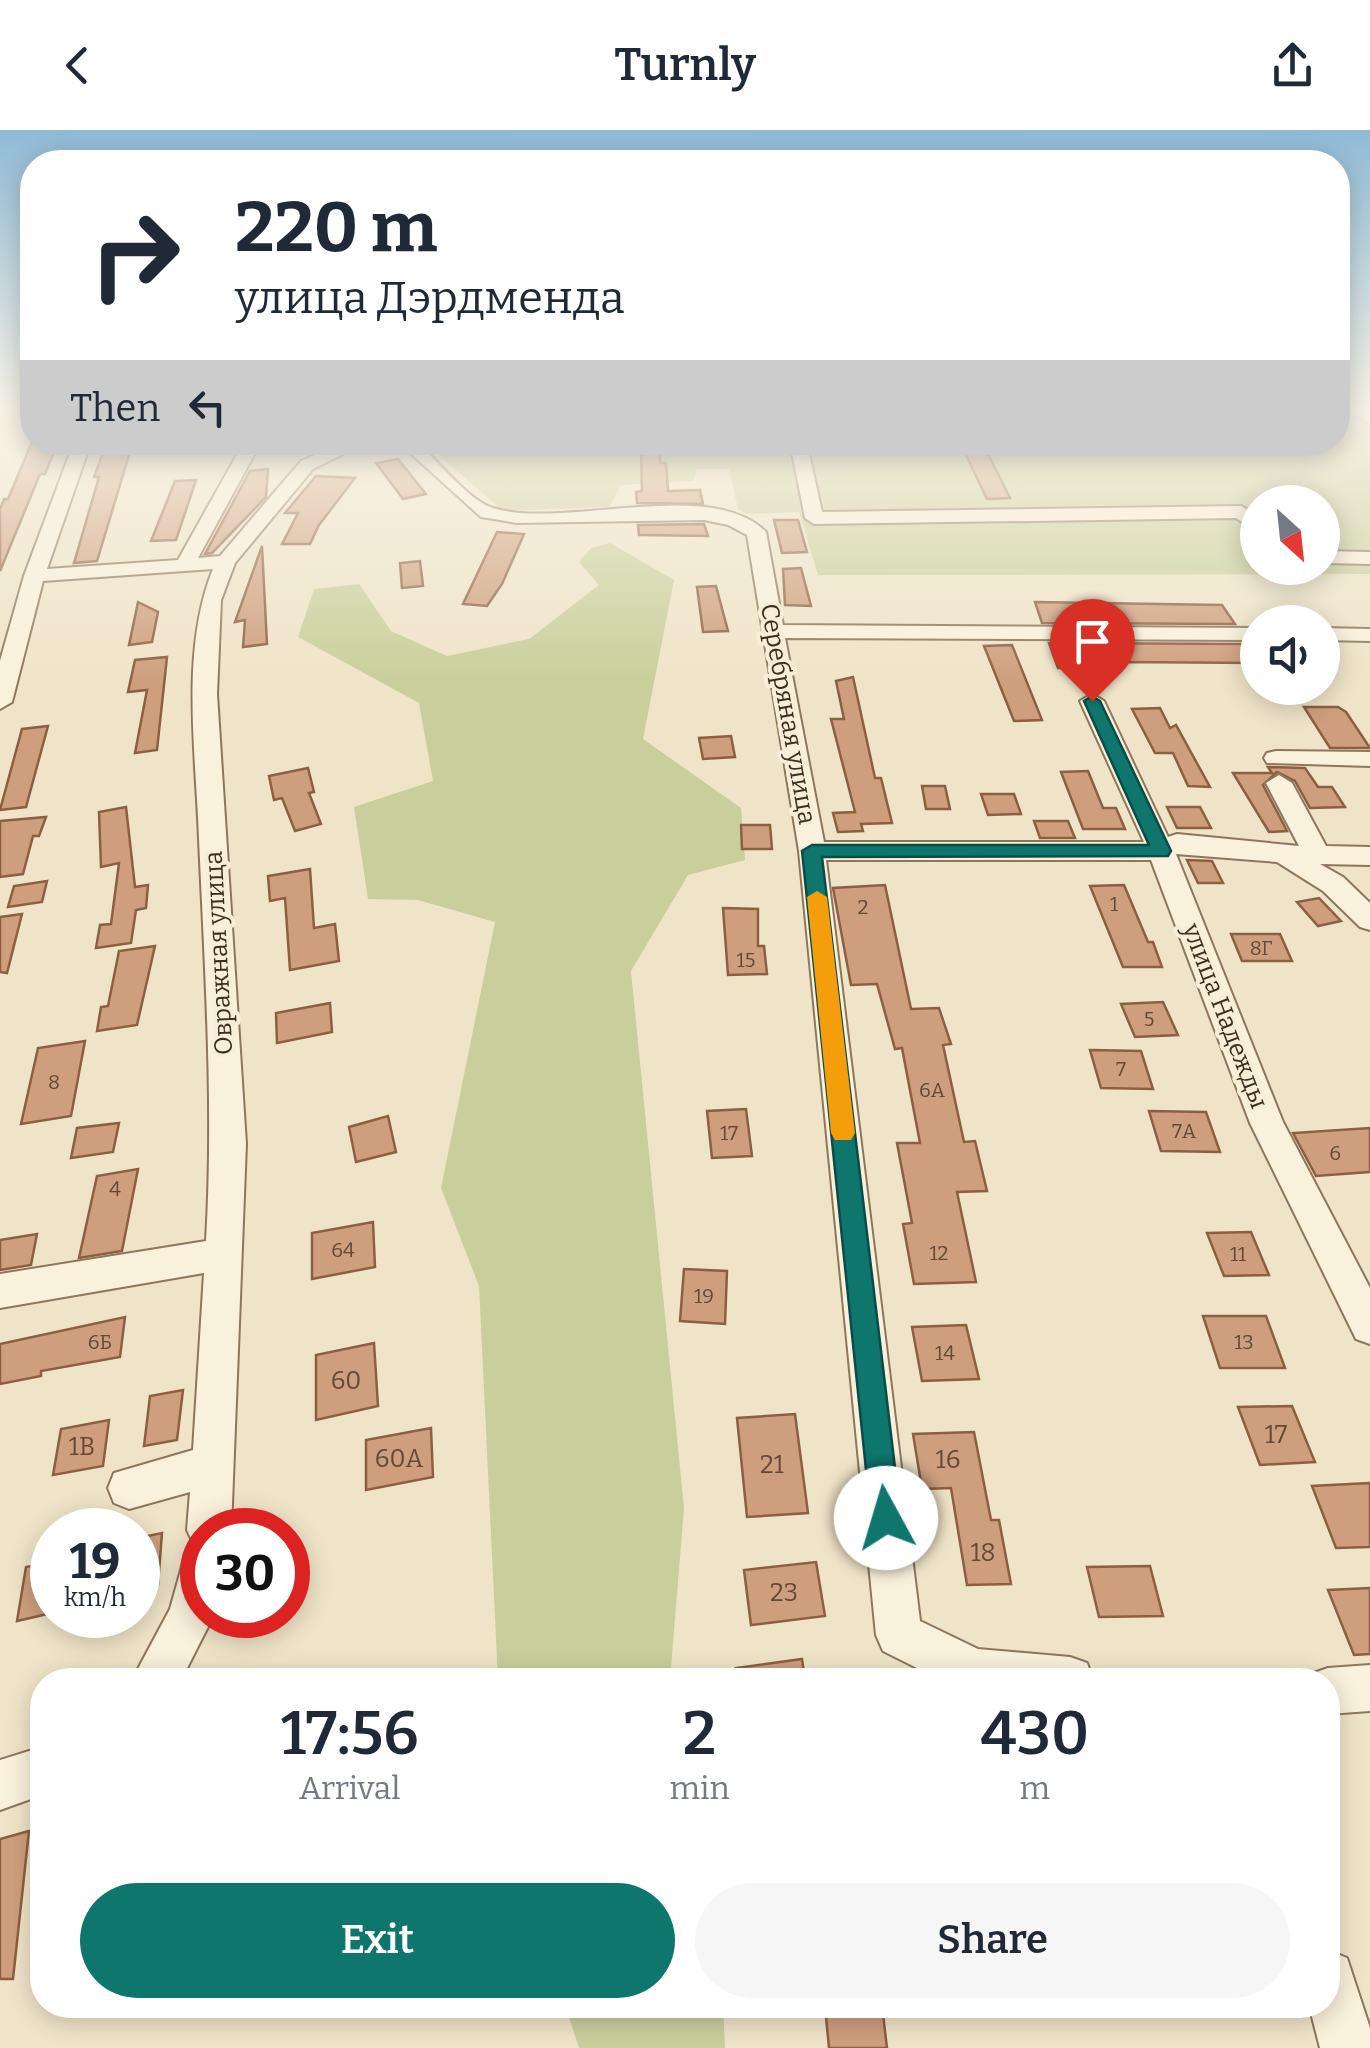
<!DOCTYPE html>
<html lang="en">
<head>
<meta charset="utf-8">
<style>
  body { margin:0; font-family:Bitter,serif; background:#f6f6f7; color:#1f2937; height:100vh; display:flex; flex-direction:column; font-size:38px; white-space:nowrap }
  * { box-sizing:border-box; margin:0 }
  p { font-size:32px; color:#747a83 }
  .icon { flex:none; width:55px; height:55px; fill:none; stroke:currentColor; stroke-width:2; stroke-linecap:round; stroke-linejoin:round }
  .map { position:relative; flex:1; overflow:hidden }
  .side { position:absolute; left:30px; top:1538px; width:1310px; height:350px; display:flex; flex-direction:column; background:#fff; border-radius:40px; box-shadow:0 5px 25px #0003 }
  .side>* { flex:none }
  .top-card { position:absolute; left:20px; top:20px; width:1330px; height:305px; border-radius:40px; box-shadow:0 5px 25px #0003; background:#fff; color:#1f2937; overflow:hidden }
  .needle { width:65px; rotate:153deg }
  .fabs { position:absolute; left:1240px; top:355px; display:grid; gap:20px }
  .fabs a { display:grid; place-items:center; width:100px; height:100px; border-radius:50%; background:#fff; box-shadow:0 5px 25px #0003; font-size:50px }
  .speed { position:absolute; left:30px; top:1378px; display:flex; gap:20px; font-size:50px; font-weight:700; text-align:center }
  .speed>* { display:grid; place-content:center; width:130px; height:130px; border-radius:50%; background:#fff; box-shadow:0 5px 25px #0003; line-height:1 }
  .speed small { font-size:25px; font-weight:400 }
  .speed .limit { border:15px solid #d22; background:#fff; color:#111 }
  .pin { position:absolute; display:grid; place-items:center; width:85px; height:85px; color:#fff; margin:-102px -42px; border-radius:50% 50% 50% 0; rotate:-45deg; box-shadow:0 0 10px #0007 }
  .pin .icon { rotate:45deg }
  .me { position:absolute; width:110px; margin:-55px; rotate:354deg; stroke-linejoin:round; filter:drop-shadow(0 0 8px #0008) }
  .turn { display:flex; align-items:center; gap:35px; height:210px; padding:0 50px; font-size:45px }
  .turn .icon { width:130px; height:130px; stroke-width:2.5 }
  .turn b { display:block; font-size:70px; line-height:85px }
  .then { display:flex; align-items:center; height:95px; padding:0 50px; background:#0003; gap:20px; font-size:38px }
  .eta { display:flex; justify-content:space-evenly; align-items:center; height:170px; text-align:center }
  .eta b { font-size:60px; font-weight:600; line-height:70px }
  .primary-button { display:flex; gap:20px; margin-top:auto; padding:20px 50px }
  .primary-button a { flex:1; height:115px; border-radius:60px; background:#0f766e; color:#fff; font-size:40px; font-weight:600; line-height:115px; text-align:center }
  .primary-button a+a { background:#f6f6f7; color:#1f2937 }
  header { display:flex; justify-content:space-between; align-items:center; height:130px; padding:0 50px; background:#fff; font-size:45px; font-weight:600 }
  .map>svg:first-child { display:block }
  .green { fill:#c9cf9b; fill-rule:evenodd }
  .building { fill:#cf9f7d; stroke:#8d5f41; stroke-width:2.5 }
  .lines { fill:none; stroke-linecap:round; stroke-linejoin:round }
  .minor-casing { stroke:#8d765c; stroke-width:4 }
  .minor { fill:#faf1dc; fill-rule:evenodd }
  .route { fill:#0f766e; stroke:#0a4d48; stroke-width:2.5 }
  .slow { fill:#f59e0b }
  .labels { text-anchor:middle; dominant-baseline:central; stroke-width:8; stroke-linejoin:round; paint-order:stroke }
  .number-label { font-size:20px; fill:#624a37 }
  .street-label { font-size:25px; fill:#3d2e20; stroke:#f7eed8 }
  .near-number-label { font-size:25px; fill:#624a37 }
</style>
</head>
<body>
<header><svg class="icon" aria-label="back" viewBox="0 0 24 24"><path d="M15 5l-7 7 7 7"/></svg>Turnly<svg class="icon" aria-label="share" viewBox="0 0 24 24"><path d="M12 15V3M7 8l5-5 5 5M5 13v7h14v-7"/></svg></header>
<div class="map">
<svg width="1370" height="1918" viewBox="0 0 1370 1918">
  <rect width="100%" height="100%" fill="#f0e4c8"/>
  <g class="green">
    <path d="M1338 284H1360L1370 290V444L818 445 799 382 747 384 738 379 729 339H697L693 351 621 355 609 377 503 381 425 313 1338 312ZM1258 372H1322V438H1258Z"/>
    <polygon points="610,413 674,450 643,609 741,678 745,730 688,745 631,841 684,1378 670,1550 498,1550 479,1156 441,1058 495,792 418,770 368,769 354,677 433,651 419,573 298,507 314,459 359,454 391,501 447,526 529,509 599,455 579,432 591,418"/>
    <polygon points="565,1875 723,1875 725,1918 579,1918"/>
  </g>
  <g class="building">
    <polygon points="32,312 51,312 48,322 54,322 45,344 40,344 0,441 0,379 4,369 8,369"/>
    <polygon points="107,312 133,312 97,431 74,433 99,347 94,347"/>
    <polygon points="641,320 660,320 660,333 666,333 668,361 700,360 703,374 637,373 636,362 642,361"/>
    <polygon points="986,320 1010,368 987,369 964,321"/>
    <polygon points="398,329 426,364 403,369 376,333"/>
    <polygon points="268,339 266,367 212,423 205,424 250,341"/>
    <polygon points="316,346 355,348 319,395 310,414 282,414 298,383 285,383"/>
    <polygon points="196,350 176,410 151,411 175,351"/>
    <polygon points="774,390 798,390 807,422 782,423"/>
    <polygon points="704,394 708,406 639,405 638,395"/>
    <polygon points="497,402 524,404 502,454 487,476 463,474"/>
    <polygon points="262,416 267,514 243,517 245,490 235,492"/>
    <polygon points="420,431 423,456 402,458 400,433"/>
    <polygon points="801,438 811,476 785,475 783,439"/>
    <polygon points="716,456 728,501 703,502 697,457"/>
    <polygon points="138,472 158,482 152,512 129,515"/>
    <polygon points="1035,472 1222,475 1235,494 1042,493"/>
    <polygon points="1049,513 1248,514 1258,533 1121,532 1124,537 1058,538"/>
    <polygon points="1012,515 1042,590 1014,591 984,516"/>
    <polygon points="167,527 157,620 135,623 147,560 128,562 135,530"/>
    <polygon points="853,547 875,648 881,648 892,693 861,694 863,701 838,702 833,683 855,682 831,589 844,589 836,551"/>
    <polygon points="1304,577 1338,577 1346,582 1370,618 1330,618"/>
    <polygon points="1160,578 1170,598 1176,595 1210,657 1188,656 1173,623 1155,623 1132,579"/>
    <polygon points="48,596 26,677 0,680 22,599"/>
    <polygon points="731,606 735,627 703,629 699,608"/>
    <polygon points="1268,637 1305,638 1318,657 1332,657 1345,677 1310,678 1295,651 1277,642 1263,655 1287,701 1269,702 1233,643 1272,643"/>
    <polygon points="308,638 314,662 309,663 321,694 295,701 282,668 274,670 269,646"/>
    <polygon points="1088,641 1103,678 1116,678 1125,699 1083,699 1061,642"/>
    <polygon points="922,656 945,656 950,679 926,679"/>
    <polygon points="981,664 1014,664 1021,684 988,685"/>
    <polygon points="126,677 135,757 148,755 146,778 136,780 131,813 96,818 100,795 111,794 119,733 101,737 99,682"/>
    <polygon points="1167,677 1200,677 1211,698 1177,698"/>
    <polygon points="46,687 39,706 33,706 23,744 0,747 0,691"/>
    <polygon points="1034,691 1068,691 1075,708 1040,708"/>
    <polygon points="741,695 770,695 772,719 742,719"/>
    <polygon points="1187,730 1212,731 1223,753 1198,753"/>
    <polygon points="310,739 314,798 335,794 339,831 290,840 285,768 270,771 268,746"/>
    <polygon points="47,751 42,772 8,777 14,756"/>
    <polygon points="885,755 911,879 939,878 951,914 943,915 964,1012 975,1011 987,1061 957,1062 976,1152 914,1154 903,1094 912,1093 897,1013 920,1013 902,918 895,919 877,854 851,855 833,758"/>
    <polygon points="1124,755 1148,812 1153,812 1162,837 1123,837 1090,756"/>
    <polygon points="1319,768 1341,791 1318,796 1297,772"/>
    <polygon points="723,778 758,779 758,816 764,816 767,844 728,845"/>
    <polygon points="22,784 7,843 0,842 0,787"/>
    <polygon points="1231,804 1280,804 1292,831 1242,831"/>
    <polygon points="155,816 137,895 97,901 101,877 108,876 119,821"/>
    <polygon points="1163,872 1178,905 1135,907 1121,874"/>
    <polygon points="330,873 332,902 277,913 276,883"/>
    <polygon points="85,911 71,986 21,994 38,918"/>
    <polygon points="1090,920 1141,921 1153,959 1101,958"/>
    <polygon points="746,979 752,1026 712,1028 707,981"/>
    <polygon points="1149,981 1206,982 1220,1022 1161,1021"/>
    <polygon points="388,986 396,1022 356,1032 349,997"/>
    <polygon points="119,993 113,1022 71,1028 77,998"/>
    <polygon points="1370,998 1370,1042 1316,1046 1293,1003"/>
    <polygon points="138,1039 122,1121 79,1128 97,1046"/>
    <polygon points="373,1092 375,1137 312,1149 312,1103"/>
    <polygon points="1251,1102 1269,1145 1224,1146 1207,1103"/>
    <polygon points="37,1104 31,1135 0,1140 0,1110"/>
    <polygon points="684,1139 727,1141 725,1194 680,1191"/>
    <polygon points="1203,1186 1266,1186 1285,1238 1220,1238"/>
    <polygon points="125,1187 120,1227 41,1241 41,1246 0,1254 0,1214"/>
    <polygon points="966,1195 979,1249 922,1251 912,1197"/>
    <polygon points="374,1213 378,1276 316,1290 316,1225"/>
    <polygon points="183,1260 177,1310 144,1316 150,1266"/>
    <polygon points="1292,1276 1315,1332 1260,1335 1238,1277"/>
    <polygon points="795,1284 808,1383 747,1387 737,1288"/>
    <polygon points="109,1290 103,1336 53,1345 61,1299"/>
    <polygon points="431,1298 433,1347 366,1360 366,1310"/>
    <polygon points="974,1302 991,1390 999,1390 1011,1454 967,1455 951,1358 922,1359 913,1304"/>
    <polygon points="1370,1353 1370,1417 1336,1418 1312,1356"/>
    <polygon points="162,1403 158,1455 138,1459 138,1408"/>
    <polygon points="52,1432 52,1483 17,1491 26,1437"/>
    <polygon points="816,1432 825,1486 751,1495 744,1440"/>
    <polygon points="1150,1436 1163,1486 1099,1487 1087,1437"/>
    <polygon points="1370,1458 1370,1524 1354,1525 1328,1460"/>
    <polygon points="802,1529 805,1550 737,1550 736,1538"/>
    <polygon points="29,1701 13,1849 0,1849 0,1709"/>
    <polygon points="883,1884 887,1918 829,1918 826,1887"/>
  </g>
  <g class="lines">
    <g class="minor-casing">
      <g id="minor">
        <polygon points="1355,284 1370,284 1370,294"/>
        <path d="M74 312H91L47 439 178 430 244 312H261L198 428 220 426 301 331 344 312H367L313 339 235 433 221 470 217 564 246 1014 231 1400H202V1485H214L181 1550H132L170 1479 186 1422 199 1417 194 1415 187 1400 190 1362 129 1379 114 1373 108 1358 114 1343 193 1320 204 1143 0 1178V1144L206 1111C214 977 205 843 199 709 196 622 180 521 213 439L43 451 12 572 0 579V531L24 446Z"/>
        <path d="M398 312H417C437 330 469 371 493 378 563 400 711 346 766 402L783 495 1258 498V510L785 508 824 712H1144L1080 571 1092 564 1104 571 1168 707 1177 704 1299 716 1266 653 1279 645 1292 653 1326 716 1370 717V735L1320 734 1343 747 1370 773V800L1360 797 1323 761 1277 732 1176 724 1283 992 1370 1158V1214L1356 1209 1250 993 1151 730H826L920 1491 978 1519 1070 1527 1087 1533 1093 1550H941L883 1521 876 1505 799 721 747 405 728 395 704 390 517 393 481 387Z"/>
        <polygon points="790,312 883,312 875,317 808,319 822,382 1241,376 1258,386 1258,402 1236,388 814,394 805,388"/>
        <polygon points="1322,421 1370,422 1370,434 1322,433"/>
        <polygon points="1322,498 1370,499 1370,511 1322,510"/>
        <polygon points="1276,621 1370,622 1370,636 1267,633 1264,628 1267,623"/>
        <polygon points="1370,1535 1370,1581 1328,1584 1328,1550 1309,1550 1311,1544 1328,1538"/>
        <polygon points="42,1617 42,1665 0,1680 0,1630"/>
        <polygon points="1328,1820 1347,1828 1370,1898 1370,1918 1320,1918 1309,1875 1328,1875"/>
      </g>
    </g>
    <use href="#minor" class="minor"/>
  </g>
  <linearGradient id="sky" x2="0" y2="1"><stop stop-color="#8fbad6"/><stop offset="0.51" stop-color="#f8f3e6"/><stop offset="1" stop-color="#f8f3e6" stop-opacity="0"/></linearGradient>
  <rect width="1370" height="552" fill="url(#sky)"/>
  <polygon class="route" points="1092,566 1100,571 1171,721 1168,726 822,727 901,1388 897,1398 886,1403 875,1398 871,1388 802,721 812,715 1149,715 1084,571"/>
  <polygon class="slow" points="817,761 827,767 855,1003 851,1010 835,1010 831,1003 807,767"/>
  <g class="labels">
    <g class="number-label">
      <text x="1114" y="774">1</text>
      <text x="863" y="777">2</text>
      <text x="1261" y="818">8Г</text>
      <text x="746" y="830">15</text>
      <text x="1149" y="889">5</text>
      <text x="1121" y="939">7</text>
      <text x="54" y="952">8</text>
      <text x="932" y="960">6А</text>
      <text x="1184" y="1001">7А</text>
      <text x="729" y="1003">17</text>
      <text x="1335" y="1023">6</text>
      <text x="115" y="1059">4</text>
      <text x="343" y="1120">64</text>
      <text x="939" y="1123">12</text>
      <text x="1238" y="1124">11</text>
      <text x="704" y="1166">19</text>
      <text x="100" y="1212">6Б</text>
      <text x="1244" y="1212">13</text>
      <text x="945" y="1223">14</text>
    </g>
    <g class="street-label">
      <text transform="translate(788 584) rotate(80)">Серебряная улица</text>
      <text transform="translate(219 823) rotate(-93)">Овражная улица</text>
      <text transform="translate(1225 886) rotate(69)">улица Надежды</text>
    </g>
    <g class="near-number-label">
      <text x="346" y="1251">60</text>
      <text x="1276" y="1305">17</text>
      <text x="82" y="1317">1В</text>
      <text x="399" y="1329">60А</text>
      <text x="948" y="1330">16</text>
      <text x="772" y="1335">21</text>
      <text x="983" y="1423">18</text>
      <text x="784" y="1463">23</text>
    </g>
  </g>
</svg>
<div class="fabs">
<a><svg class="needle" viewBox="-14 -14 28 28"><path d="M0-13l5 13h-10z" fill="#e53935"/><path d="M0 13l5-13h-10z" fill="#747a83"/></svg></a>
<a><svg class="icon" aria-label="sound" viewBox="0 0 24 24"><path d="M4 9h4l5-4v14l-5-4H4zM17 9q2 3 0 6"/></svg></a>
</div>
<div class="speed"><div>19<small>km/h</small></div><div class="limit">30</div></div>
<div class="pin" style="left:1092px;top:571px;background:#d93025"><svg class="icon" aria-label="arrive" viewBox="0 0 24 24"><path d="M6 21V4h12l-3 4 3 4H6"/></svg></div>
<svg class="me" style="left:886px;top:1388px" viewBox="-20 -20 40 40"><circle r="19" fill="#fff"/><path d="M0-13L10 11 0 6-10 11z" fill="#0f766e"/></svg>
<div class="top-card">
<div class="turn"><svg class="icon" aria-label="right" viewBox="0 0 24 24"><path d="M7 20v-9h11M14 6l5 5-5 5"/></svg><div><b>220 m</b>улица Дэрдменда</div></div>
<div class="then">Then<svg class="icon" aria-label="left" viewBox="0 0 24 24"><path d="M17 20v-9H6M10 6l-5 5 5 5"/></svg></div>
</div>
<section class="side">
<div class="eta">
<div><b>17:56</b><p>Arrival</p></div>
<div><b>2</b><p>min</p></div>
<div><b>430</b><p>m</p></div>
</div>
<div class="primary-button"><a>Exit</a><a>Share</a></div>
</section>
</div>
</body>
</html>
